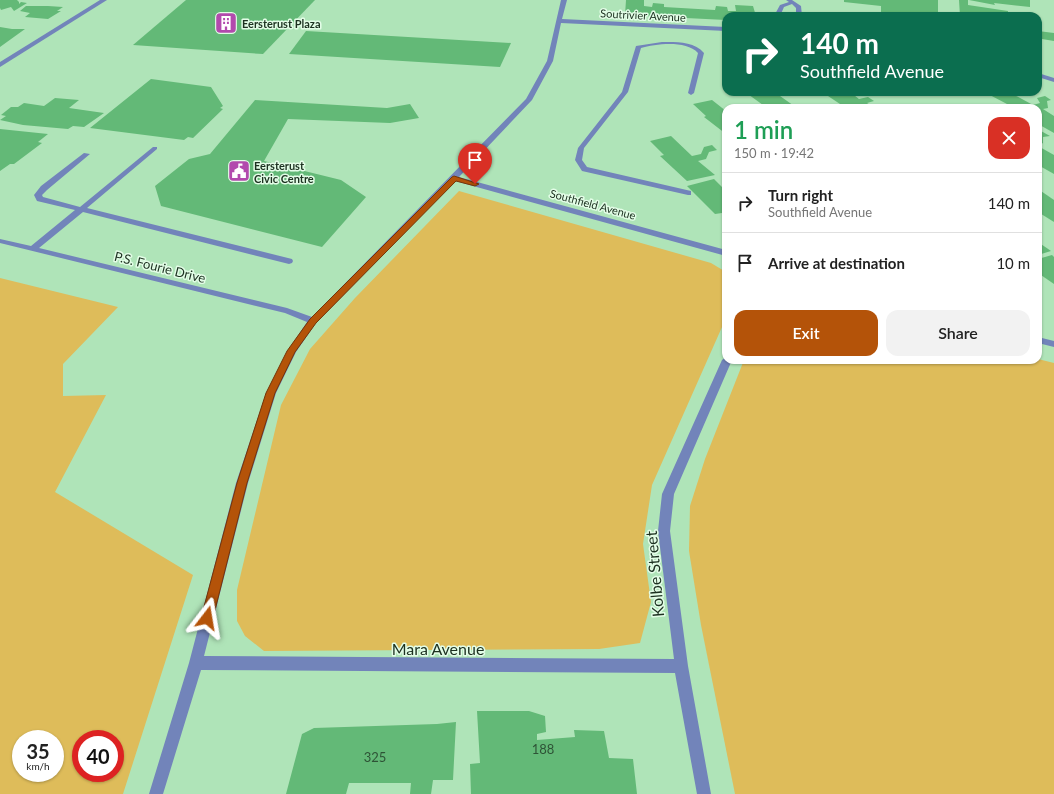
<!DOCTYPE html>
<html lang="en">
<head>
<meta charset="utf-8">
<style>
  body { margin:0; font-family:Lato,sans-serif; background:#f2f2f2; color:#222; height:100vh; display:flex; flex-direction:column; font-size:15px; white-space:nowrap }
  * { box-sizing:border-box; margin:0 }
  p { font-size:13px; color:#767676 }
  .icon { flex:none; width:22px; height:22px; fill:none; stroke:currentColor; stroke-width:2; stroke-linecap:round; stroke-linejoin:round }
  .map { position:relative; flex:1; overflow:hidden }
  .sheet { position:absolute; left:722px; top:104px; width:320px; height:260px; display:flex; flex-direction:column; background:#fff; border-radius:12px; box-shadow:0 1px 3px #0004 }
  .sheet>* { flex:none }
  .top-card { position:absolute; left:722px; top:12px; width:320px; height:84px; border-radius:12px; box-shadow:0 1px 3px #0004; background:#0b6e4f; color:#fff; overflow:hidden }
  .speed { position:absolute; left:12px; top:730px; display:flex; gap:8px; font-size:20px; font-weight:700; text-align:center }
  .speed>* { display:grid; place-content:center; width:52px; height:52px; border-radius:50%; background:#fff; box-shadow:0 1px 3px #0004; line-height:1 }
  .speed small { font-size:10px; font-weight:400 }
  .speed .limit { border:6px solid #d22; background:#fff; color:#111 }
  .pin { position:absolute; display:grid; place-items:center; width:34px; height:34px; color:#fff; margin:-41px -17px; border-radius:50% 50% 50% 0; rotate:-45deg; box-shadow:0 0 4px #0007 }
  .pin .icon { rotate:45deg }
  .me { position:absolute; width:44px; margin:-22px; rotate:14deg; stroke-linejoin:round; filter:drop-shadow(0 0 3px #0008) }
  .turn { display:flex; align-items:center; gap:14px; height:84px; padding:0 12px; font-size:18px }
  .turn .icon { width:52px; height:52px; stroke-width:2.5 }
  .turn b { display:block; font-size:28px; line-height:34px }
  .round { display:grid; place-items:center; flex:none; width:42px; height:42px; border-radius:12px; background:#f2f2f2 }
  .overview { display:flex; align-items:center; justify-content:space-between; height:68px; padding:0 12px }
  h1 { font-size:24px; font-weight:600; line-height:30px; color:#1e9e55 }
  .action { display:flex; gap:8px; margin-top:auto; padding:8px 12px }
  .action a { flex:1; height:46px; border-radius:12px; background:#b45309; color:#fff; font-size:16px; font-weight:600; line-height:46px; text-align:center }
  .action a+a { background:#f2f2f2; color:#222 }
  ul { padding:0; list-style:none }
  li { display:flex; align-items:center; gap:12px; height:60px; padding:0 12px; border-top:1px solid #e0e0e0 }
  li div { flex:1 }
  li b { display:block; font-size:15px }
  li em { font-style:normal }
  .map>svg:first-child { display:block }
  .green { fill:#debc5a; fill-rule:evenodd }
  .building { fill:#63b977 }
  .lines { fill:none; stroke-linecap:round; stroke-linejoin:round }
  .minor { fill:#7284ba; fill-rule:evenodd }
  .route { fill:#b45309; stroke:#753606 }
  .labels { text-anchor:middle; dominant-baseline:central; stroke-width:3; stroke-linejoin:round; paint-order:stroke }
  .far-street-label { font-size:11px; fill:#1c3120; stroke:#e3fde7 }
  .far-poi-label { font-size:11px; font-weight:bold; fill:#1c3120; stroke:#e3fde7; text-anchor:start }
  .street-label { font-size:13px; fill:#1c3120; stroke:#e3fde7 }
  .near-number-label { font-size:13px; fill:#2e5336 }
  .near-street-label { font-size:16px; fill:#1c3120; stroke:#e3fde7 }
</style>
</head>
<body>
<div class="map">
<svg width="1054" height="794" viewBox="0 0 1054 794">
  <rect width="100%" height="100%" fill="#afe4b8"/>
  <g class="green">
    <polygon points="459,191 711,263 726,272 726,318 652,485 643,544 651,602 640,643 599,649 264,651 245,636 237,621 237,590 281,405 310,349 355,298"/>
    <path d="M0 278 118 307 63 364V396L106 395 55 492 193 575 123 794H0ZM21 739H55V773H21ZM81 739H115V773H81Z"/>
    <polygon points="1038,359 1054,363 1054,794 735,794 701,625 689,551 690,506 705,459 744,360"/>
  </g>
  <g class="building">
    <polygon points="0,0 17,0 19,2 19,4 21,2 27,3 14,11 11,7 1,10 0,8"/>
    <polygon points="186,0 315,0 263,54 133,45"/>
    <polygon points="626,0 644,0 644,6 652,7 653,3 664,4 664,7 715,10 716,6 727,7 728,11 736,11 735,5 753,6 756,16 726,16 726,20 625,15"/>
    <polygon points="844,0 938,0 938,16 913,16 881,12 881,6 844,2"/>
    <polygon points="959,0 968,0 968,5 1008,11 1008,13 1026,16 982,16 968,14 968,16 960,16"/>
    <polygon points="969,0 1030,0 1030,7 994,3 995,5"/>
    <polygon points="26,6 48,6 63,7 57,11 61,11 48,19 25,17 30,13 20,11"/>
    <polygon points="0,27 12,29 25,29 0,47"/>
    <polygon points="306,31 511,43 500,67 289,54"/>
    <polygon points="1038,31 1054,33 1054,41 1042,39 1042,41 1038,41"/>
    <polygon points="151,79 211,87 223,106 220,108 223,109 193,138 188,137 184,140 90,128"/>
    <polygon points="745,92 789,92 780,96 797,108 767,108"/>
    <polygon points="822,92 850,92 859,99 868,97 874,101 867,103 875,108 846,108"/>
    <polygon points="989,92 1009,92 1033,105 1040,103 1037,98 1045,96 1051,100 1047,101 1048,108 1043,109 1054,116 1054,133 1038,124 1038,108 1010,108 1004,105 1007,104 986,93"/>
    <polygon points="55,98 79,100 69,108 104,113 84,127 73,126 68,129 23,125 0,120 6,116 1,115 11,107 18,107 24,103 44,106"/>
    <polygon points="255,100 387,108 410,104 419,118 390,123 288,119 264,161 341,180 366,197 322,247 161,206 155,186 189,159 210,154"/>
    <polygon points="712,100 726,111 726,134 704,117 706,116 693,104"/>
    <polygon points="0,129 48,134 38,142 42,143 14,164 10,164 0,171"/>
    <polygon points="1038,131 1041,131 1050,136 1043,137 1043,143 1038,146"/>
    <polygon points="671,136 692,156 701,154 704,147 712,145 717,150 709,152 706,159 698,161 715,175 687,181 660,156 664,155 650,141"/>
    <polygon points="1038,146 1054,155 1054,174 1038,165"/>
    <polygon points="714,179 726,191 726,218 722,213 715,214 687,186"/>
    <polygon points="1038,189 1054,200 1054,222 1038,212"/>
    <polygon points="1038,242 1051,251 1038,255"/>
    <polygon points="1052,255 1054,257 1054,284 1038,273 1038,259"/>
    <polygon points="477,711 529,711 545,716 546,732 537,734 537,740 575,737 574,730 604,731 609,758 633,759 637,794 471,794 470,764 480,763"/>
    <polygon points="456,722 453,780 433,780 431,794 410,794 411,783 349,783 346,794 286,794 302,734 314,728 437,724"/>
  </g>
  <g class="lines">
    <g class="minor">
      <polygon points="100,0 107,0 0,67 0,62"/>
      <polygon points="561,0 567,0 562,19 726,27 726,31 561,23 553,61 532,100 459,177 726,250 726,256 455,181 316,323 296,352 276,393 248,483 204,656 674,659 658,531 662,494 722,360 726,357 726,360 732,360 674,494 670,531 688,666 711,794 697,794 675,673 201,670 163,794 149,794 189,663 236,483 266,393 289,349 307,322 285,313 0,243 0,239 31,246 75,210 37,201 34,195 41,186 84,153 90,154 47,190 42,195 43,197 80,207 153,147 157,147 157,149 87,208 292,259 293,261 292,263 289,264 83,212 39,248 287,308 312,317 526,99 547,61"/>
      <polygon points="786,0 792,0 801,6 802,16 796,16 796,8 792,4 784,7 780,16 774,16 780,5 789,2"/>
      <path d="M662 42C676 42 694 41 704 53L694 93 691 95 688 93 698 53C686 40 656 44 641 48L628 92 584 148 582 160 587 167 691 191V195H688L582 171 575 160 578 148 622 92 636 46Z"/>
      <polygon points="1038,73 1054,78 1054,82 1038,77"/>
      <polygon points="1038,337 1054,341 1054,347 1038,343"/>
    </g>
  </g>
  <polygon class="route" points="454,176 479,184 475,186 456,181 316,323 295,352 275,393 247,483 213,618 211,622 207,624 203,622 201,618 237,483 266,393 287,351 310,319 452,177"/>
  <defs>
    <g id="building-square" transform="scale(1.15)"><rect x="-9" y="-9" width="18" height="18" rx="4" fill="#b24aad" stroke="#e3fde7"/><path d="M-4-6H4V6H1V3H-1V6H-4ZM-2.5-4.3h1.7v1.8h-1.7ZM.8-4.3h1.7v1.8H.8ZM-2.5-1h1.7V.8h-1.7ZM.8-1h1.7V.8H.8Z" fill="#fff"/></g>
    <g id="civic-square" transform="scale(1.15)"><rect x="-9" y="-9" width="18" height="18" rx="4" fill="#b24aad" stroke="#e3fde7"/><path d="M-.6-6.5H3V-4.5H.6V-3L4-1V1h2V6H-6V1h2V-1L-.6-3ZM-1.2 2.5V6h2.4V2.5Z" fill="#fff"/></g>
  </defs>
  <g fill-rule="evenodd">
    <use href="#building-square" x="226" y="23"/>
    <use href="#civic-square" x="239" y="171"/>
  </g>
  <g class="labels">
    <g class="far-street-label">
      <text transform="translate(643 15) rotate(3)">Soutrivier Avenue</text>
      <text transform="translate(593 204) rotate(15)">Southfield Avenue</text>
    </g>
    <g class="far-poi-label">
      <text x="242" y="23">Eersterust Plaza</text>
      <text x="254" y="165">Eersterust<tspan x="254" dy="13">Civic Centre</tspan></text>
    </g>
    <g class="street-label">
      <text transform="translate(160 267) rotate(14)">P.S. Fourie Drive</text>
    </g>
    <g class="near-number-label">
      <text x="543" y="749">188</text>
      <text x="375" y="757">325</text>
    </g>
    <g class="near-street-label">
      <text transform="translate(654 574) rotate(-95)">Kolbe Street</text>
      <text x="438" y="648">Mara Avenue</text>
    </g>
  </g>
</svg>
<div class="speed"><div>35<small>km/h</small></div><div class="limit">40</div></div>
<div class="pin" style="left:475px;top:184px;background:#d93025"><svg class="icon" aria-label="arrive" viewBox="0 0 24 24"><path d="M6 21V4h12l-3 4 3 4H6"/></svg></div>
<svg class="me" style="left:207px;top:618px" viewBox="-20 -20 40 40"><path d="M0-17L14 15 0 8-14 15z" fill="#b45309" stroke="#fff" stroke-width="4"/></svg>
<div class="top-card">
<div class="turn"><svg class="icon" aria-label="right" viewBox="0 0 24 24"><path d="M7 20v-9h11M14 6l5 5-5 5"/></svg><div><b>140 m</b>Southfield Avenue</div></div>
</div>
<section class="sheet">
<div class="overview"><div><h1>1 min</h1><p>150 m · 19:42</p></div><a class="round" style="background:#d93025;color:#fff"><svg class="icon" aria-label="close" viewBox="0 0 24 24"><path d="M6 6l12 12M18 6L6 18"/></svg></a></div>
<ul>
<li><svg class="icon" aria-label="right" viewBox="0 0 24 24"><path d="M7 20v-9h11M14 6l5 5-5 5"/></svg><div><b>Turn right</b><p>Southfield Avenue</p></div><em>140 m</em></li>
<li><svg class="icon" aria-label="arrive" viewBox="0 0 24 24"><path d="M6 21V4h12l-3 4 3 4H6"/></svg><div><b>Arrive at destination</b></div><em>10 m</em></li>
</ul>
<div class="action"><a>Exit</a><a>Share</a></div>
</section>
</div>
</body>
</html>
